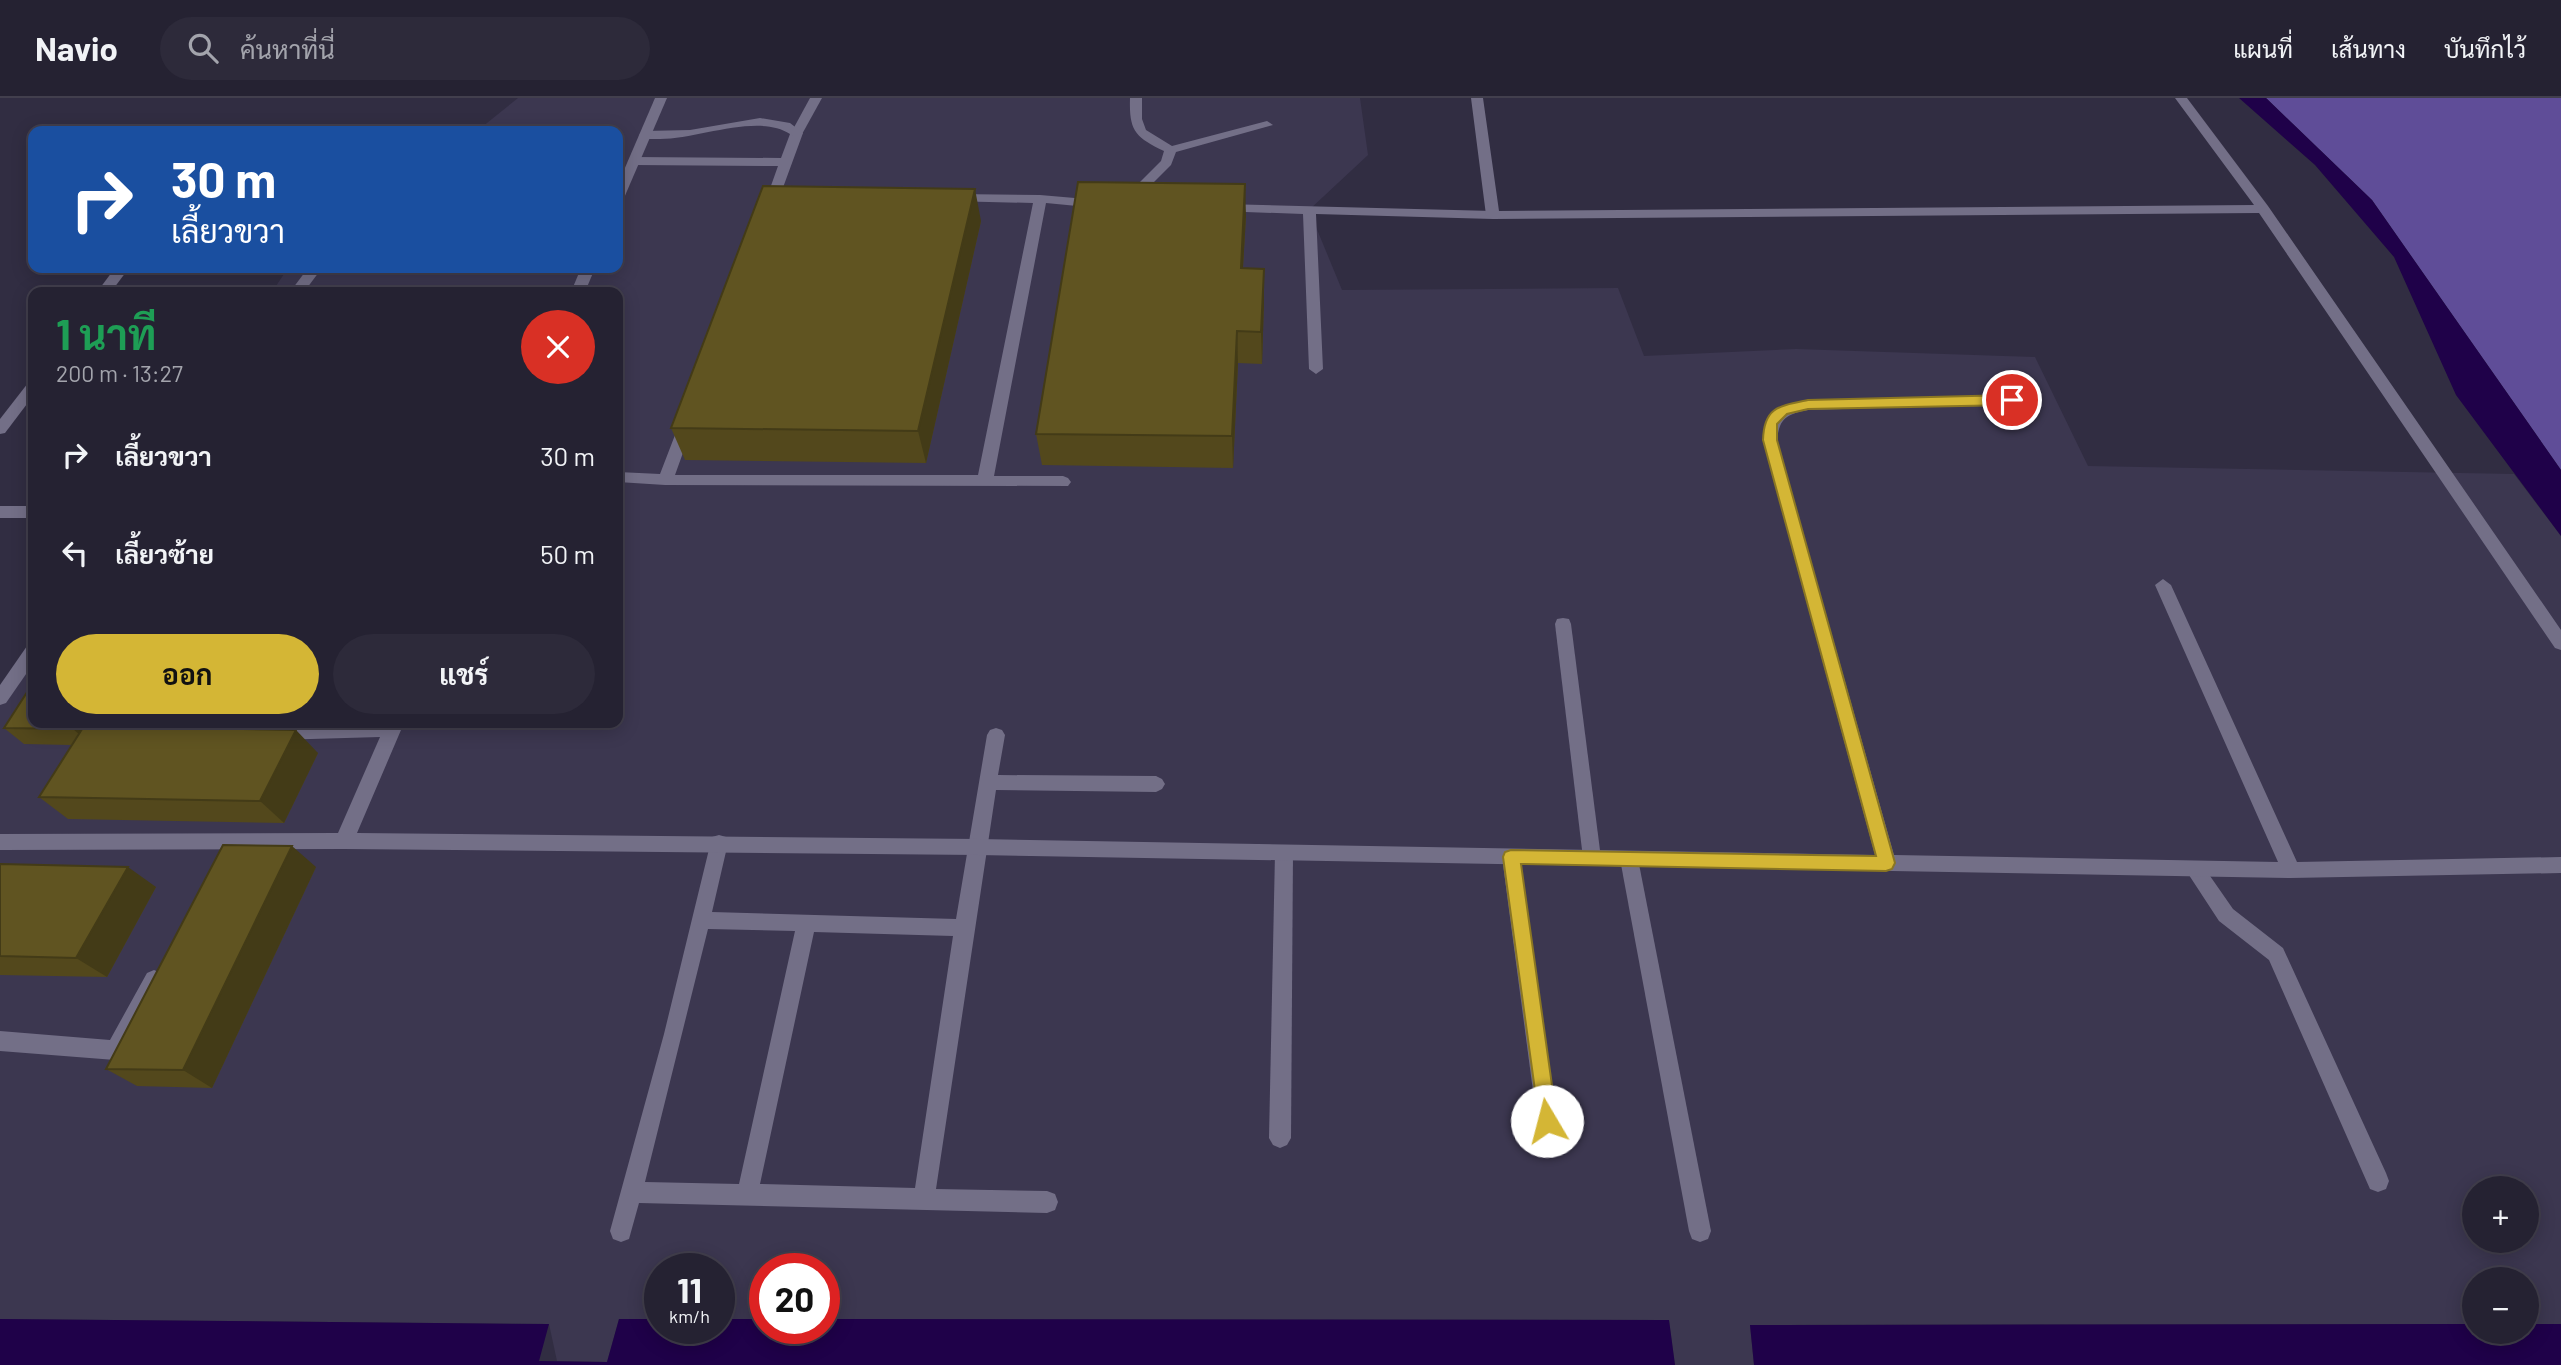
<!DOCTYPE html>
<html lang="th">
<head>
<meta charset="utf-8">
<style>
  body { margin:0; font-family:Barlow,Sarabun,sans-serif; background:#2d2a3a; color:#f1f3f6; height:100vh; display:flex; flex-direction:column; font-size:26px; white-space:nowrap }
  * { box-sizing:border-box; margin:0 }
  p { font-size:23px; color:#a3a4ac }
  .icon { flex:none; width:38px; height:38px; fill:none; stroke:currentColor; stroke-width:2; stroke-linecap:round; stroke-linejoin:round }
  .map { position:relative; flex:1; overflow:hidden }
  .sheet { position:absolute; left:28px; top:189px; width:595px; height:441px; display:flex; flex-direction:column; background:#252232; border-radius:14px; box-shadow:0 4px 18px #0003,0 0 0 2px #423f4d }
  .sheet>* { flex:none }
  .banner { position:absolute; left:28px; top:28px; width:595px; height:147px; border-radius:14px; box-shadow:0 4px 18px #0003,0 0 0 2px #423f4d; background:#1a4fa0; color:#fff; overflow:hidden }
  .tools { position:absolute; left:2462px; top:1078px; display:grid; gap:14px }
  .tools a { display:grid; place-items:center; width:77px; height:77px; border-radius:50%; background:#252232; box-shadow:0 4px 18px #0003,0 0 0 2px #423f4d; font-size:35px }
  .speed { position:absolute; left:644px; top:1155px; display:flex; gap:14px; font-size:35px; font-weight:700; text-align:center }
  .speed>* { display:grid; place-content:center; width:91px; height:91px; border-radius:50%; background:#252232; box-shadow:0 4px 18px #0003,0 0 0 2px #423f4d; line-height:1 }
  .speed small { font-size:18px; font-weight:400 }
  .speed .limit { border:10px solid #d22; background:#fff; color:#111 }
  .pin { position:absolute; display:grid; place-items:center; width:60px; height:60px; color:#fff; margin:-30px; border:4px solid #fff; border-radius:50%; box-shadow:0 2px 7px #0007 }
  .me { position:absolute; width:77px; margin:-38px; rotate:352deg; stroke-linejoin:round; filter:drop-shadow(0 0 5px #0008) }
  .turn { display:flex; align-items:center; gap:24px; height:147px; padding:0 28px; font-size:32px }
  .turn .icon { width:91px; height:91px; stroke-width:2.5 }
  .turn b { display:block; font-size:49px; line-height:60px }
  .round { display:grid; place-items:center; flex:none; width:74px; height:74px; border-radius:37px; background:#2d2a3a }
  .summary { display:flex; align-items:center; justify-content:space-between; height:119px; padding:0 28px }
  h1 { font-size:42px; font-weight:700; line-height:52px; color:#1e9e55 }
  .action { display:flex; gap:14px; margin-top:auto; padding:14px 28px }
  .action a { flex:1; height:80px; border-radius:42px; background:#d4b635; color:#111; font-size:28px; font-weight:700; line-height:80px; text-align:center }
  .action a+a { background:#2d2a3a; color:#f1f3f6 }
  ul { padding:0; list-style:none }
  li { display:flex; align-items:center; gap:21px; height:98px; padding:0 28px }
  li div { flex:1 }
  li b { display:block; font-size:26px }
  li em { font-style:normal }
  header { display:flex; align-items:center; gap:42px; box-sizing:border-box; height:98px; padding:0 35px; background:#252232; border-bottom:2px solid #423f4d }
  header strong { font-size:33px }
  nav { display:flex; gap:38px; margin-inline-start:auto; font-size:24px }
  .search { width:490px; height:63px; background:#2d2a3a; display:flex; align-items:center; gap:18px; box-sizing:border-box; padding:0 24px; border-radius:38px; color:#a3a4ac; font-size:26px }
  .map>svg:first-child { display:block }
  .built { fill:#3c3750; fill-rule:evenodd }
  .forest { fill:#5f4d98 }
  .water { fill:#1f0149 }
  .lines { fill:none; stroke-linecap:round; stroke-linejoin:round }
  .service { fill:#736f87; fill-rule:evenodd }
  .minor { fill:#736f87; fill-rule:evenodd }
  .wall { fill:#53481c }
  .shaded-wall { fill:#433b17 }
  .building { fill:#605421; stroke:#433b17; stroke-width:2 }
  .route { fill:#d4b635; stroke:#8a7622; stroke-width:2 }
</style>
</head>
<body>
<header>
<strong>Navio</strong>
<div class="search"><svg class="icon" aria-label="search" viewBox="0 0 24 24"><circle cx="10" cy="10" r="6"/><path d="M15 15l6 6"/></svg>ค้นหาที่นี่</div>
<nav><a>แผนที่</a><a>เส้นทาง</a><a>บันทึกไว้</a></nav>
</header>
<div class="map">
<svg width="2561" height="1267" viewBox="0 0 2561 1267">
  <rect width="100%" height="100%" fill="#312d42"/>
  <path class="built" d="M518 0H1360L1368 57 1309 112 1342 192 1618 190 1644 258 1796 251 2035 259 2088 368 2514 376 2561 438V1226H2527V1181H2474V1226L1750 1227 1754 1267H1675L1669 1222 824 1221V1171H765V1221H719V1171H660V1221H619L607 1264 557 1263 549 1226 0 1221V606L33 555V625H618V194H272L288 170H618V33H477ZM2474 1090H2527V1143H2474Z"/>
  <polygon class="forest" points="2266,0 2561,0 2561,372 2372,102"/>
  <g class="water">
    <polygon points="2239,0 2266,0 2372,102 2561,372 2561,438 2456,297 2394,159 2315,67"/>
    <polygon points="0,1221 549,1226 539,1263 607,1264 619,1221 660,1221 660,1230 719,1230 719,1221 765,1221 765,1230 824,1230 824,1221 1669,1222 1675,1267 0,1267"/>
    <polygon points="2474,1226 2474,1234 2527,1234 2527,1226 2561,1226 2561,1267 1754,1267 1750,1227"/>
  </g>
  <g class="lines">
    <g class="service">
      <path d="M1130 0H1142V21L1146 32 1172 48 1267 23 1273 27 1176 54 1171 67 1135 103 1130 104 1124 100 1161 63 1164 53C1135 39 1129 33 1130 0Z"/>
      <path d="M760 20 790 25 803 35 781 95 788 96V102L773 103 767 99 778 68 634 67 628 63 634 59 781 60 790 36C758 15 699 41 660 41 652 41 645 42 639 37L645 33 690 32Z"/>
      <polygon points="954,96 1040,97 1098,102 1104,106 1098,110 1046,105 994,378 1063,378 1068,380 1071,384 1068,388 665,387 618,384 618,374 660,376 680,324 687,319 694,324 675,377 978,377 1033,105 949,103 948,100"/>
      <polygon points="1224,106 1493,113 1500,117 1493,121 1316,116 1323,271 1316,276 1309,271 1303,116 1219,113 1218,110"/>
      <polygon points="1563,520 1569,521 1571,526 1601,760 1599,766 1592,768 1585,766 1583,760 1555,526 1557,521"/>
      <path d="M996 630 1002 632 1005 637 998 677 1156 678 1162 681 1165 686 1162 691 1156 694 996 692 936 1091 1047 1093 1055 1096 1058 1104 1055 1112 1047 1115 639 1105 629 1141 621 1144 613 1141 610 1133 664 936 712 739 719 737 726 739 728 745 712 814 956 821 987 637 990 632ZM708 831 795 833 739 1086 645 1084ZM814 834 953 838 915 1090 760 1086Z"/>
      <polygon points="1284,747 1291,749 1293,755 1291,1040 1287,1047 1280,1050 1273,1047 1269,1040 1275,755 1277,749"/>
      <polygon points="1511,751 1518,753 1520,759 1557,1023 1554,1030 1547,1033 1540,1030 1537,1023 1502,759 1504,753"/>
      <polygon points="1629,753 1636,755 1638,761 1711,1133 1708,1141 1700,1144 1692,1141 1689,1133 1620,761 1622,755"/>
      <polygon points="2194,763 2201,765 2233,811 2283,850 2386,1075 2389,1083 2386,1091 2378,1094 2370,1091 2269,862 2219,823 2185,771 2187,765"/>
    </g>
    <g class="minor">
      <polygon points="655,0 667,0 624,100 618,104 618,86"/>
      <polygon points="810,0 822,0 801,38 793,38 791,35"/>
      <polygon points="1471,0 1483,0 1499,113 2254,107 2175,0 2187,0 2268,108 2561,532 2561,552 2555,550 2259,115 1493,121 1486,117"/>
      <polygon points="115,170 129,170 111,194 97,194"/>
      <polygon points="308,170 322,170 304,194 290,194"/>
      <polygon points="581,170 595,170 585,194 571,194"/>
      <polygon points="33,283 33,298 5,335 0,336 0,321 28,285"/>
      <path d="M2012 297 2017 298 2019 302 2017 306 1808 312C1787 316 1779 320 1777 343L1894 757 2278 764 2155 487 2163 481 2171 487 2297 764 2561 759V775L2291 780 978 757 344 751 0 752V736L338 735 380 639 276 642 270 640 267 635 270 630 404 625 357 735 978 741 1875 757 1763 343C1765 309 1778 308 1808 302Z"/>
      <rect x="0" y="408" width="33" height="12"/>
      <polygon points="33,546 33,566 6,605 0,607 0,587 27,548"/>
      <polygon points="154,872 161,875 164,881 122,959 115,962 0,953 0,933 110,942 147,875"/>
    </g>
  </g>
  <g class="wall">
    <polygon points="1246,118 1243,170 1264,171 1264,202 1262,266 1238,265 1233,370 1042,367 1036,336"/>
    <polygon points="981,123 926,365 685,362 671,330"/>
    <polygon points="33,625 105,625 103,629 318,655 284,725 68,721 39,699 72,647 24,646 4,630"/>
    <polygon points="0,766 156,789 107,879 0,877"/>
    <polygon points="316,769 212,990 137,988 106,971"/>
  </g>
  <g class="shaded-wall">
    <polygon points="1245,86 1246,118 1241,202 1241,170"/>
    <polygon points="975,91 981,123 926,365 918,333"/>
    <polygon points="1264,171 1264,202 1262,266 1261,234"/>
    <polygon points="1237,233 1238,265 1233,370 1232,338"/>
    <polygon points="77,625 105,625 92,647 73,631"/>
    <polygon points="296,632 318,655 284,725 260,703"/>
    <polygon points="292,748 316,769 212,990 183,972"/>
    <polygon points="128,769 156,789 107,879 76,860"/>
  </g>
  <g class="building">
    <polygon points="1078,84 1245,86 1241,170 1264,171 1261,234 1237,233 1232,338 1036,336"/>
    <polygon points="763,88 975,91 918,333 671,330"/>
    <polygon points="281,189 351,190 348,194 277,194"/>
    <polygon points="33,585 33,625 77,625 73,631 4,630"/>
    <polygon points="84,628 296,632 260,703 39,699"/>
    <polygon points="223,747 292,748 183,972 106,971"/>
    <polygon points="0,766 128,769 76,860 0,858"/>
  </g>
  <path class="route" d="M2012 297 2018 302 2012 307 1808 311 1787 316 1777 326V342L1895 765 1892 771 1886 773 1521 766 1557 1023 1554 1029 1547 1032 1540 1029 1503 759 1505 754 1511 752 1876 758 1763 342C1764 309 1779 308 1808 302Z"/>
</svg>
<div class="tools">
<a>+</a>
<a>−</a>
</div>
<div class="speed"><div>11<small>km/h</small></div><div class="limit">20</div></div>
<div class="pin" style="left:2012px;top:302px;background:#d93025"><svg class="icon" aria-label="arrive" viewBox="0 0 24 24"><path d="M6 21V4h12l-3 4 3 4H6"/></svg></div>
<svg class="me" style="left:1547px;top:1023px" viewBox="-20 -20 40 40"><circle r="19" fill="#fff"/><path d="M0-13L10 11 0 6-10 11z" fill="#d4b635"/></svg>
<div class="banner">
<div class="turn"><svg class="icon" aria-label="right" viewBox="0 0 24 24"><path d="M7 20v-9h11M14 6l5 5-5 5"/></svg><div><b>30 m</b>เลี้ยวขวา</div></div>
</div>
<section class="sheet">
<div class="summary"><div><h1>1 นาที</h1><p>200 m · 13:27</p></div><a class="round" style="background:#d93025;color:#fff"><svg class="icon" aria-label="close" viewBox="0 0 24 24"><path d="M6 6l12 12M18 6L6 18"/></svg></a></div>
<ul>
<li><svg class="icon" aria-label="right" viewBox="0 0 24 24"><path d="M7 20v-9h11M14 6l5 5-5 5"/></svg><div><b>เลี้ยวขวา</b></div><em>30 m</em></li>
<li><svg class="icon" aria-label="left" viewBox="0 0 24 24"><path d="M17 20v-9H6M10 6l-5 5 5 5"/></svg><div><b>เลี้ยวซ้าย</b></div><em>50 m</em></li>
</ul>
<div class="action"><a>ออก</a><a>แชร์</a></div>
</section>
</div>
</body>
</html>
